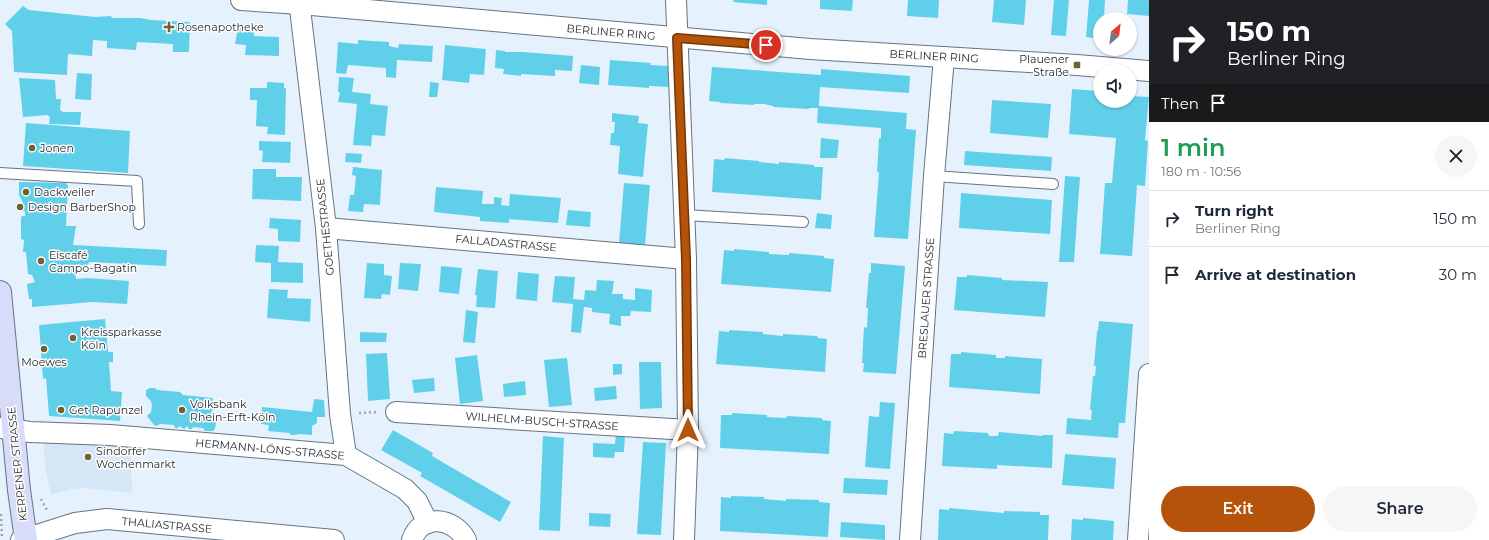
<!DOCTYPE html>
<html lang="en">
<head>
<meta charset="utf-8">
<style>
  body { margin:0; font-family:Montserrat,sans-serif; background:#f6f6f7; color:#1f2937; height:100vh; display:flex; flex-direction:column; font-size:15px; white-space:nowrap }
  * { box-sizing:border-box; margin:0 }
  p { font-size:13px; color:#747a83 }
  .icon { flex:none; width:22px; height:22px; fill:none; stroke:currentColor; stroke-width:2; stroke-linecap:round; stroke-linejoin:round }
  .map { position:relative; flex:1; overflow:hidden }
  .side { display:flex; flex-direction:column; background:#fff; width:340px }
  .side>* { flex:none }
  .banner { background:#202124; color:#fff; overflow:hidden }
  .needle { width:26px; rotate:28deg }
  .buttons { position:absolute; left:1093px; top:12px; display:grid; gap:8px }
  .buttons a { display:grid; place-items:center; width:44px; height:44px; border-radius:50%; background:#fff; box-shadow:0 1px 3px #0004; font-size:20px }
  .pin { position:absolute; display:grid; place-items:center; width:34px; height:34px; color:#fff; margin:-17px; border:2px solid #fff; border-radius:50%; box-shadow:0 1px 4px #0007 }
  .me { position:absolute; width:44px; margin:-22px; rotate:0deg; stroke-linejoin:round; filter:drop-shadow(0 0 3px #0008) }
  .turn { display:flex; align-items:center; gap:14px; height:84px; padding:0 12px; font-size:18px }
  .turn .icon { width:52px; height:52px; stroke-width:2.5 }
  .turn b { display:block; font-size:28px; line-height:34px }
  .then { display:flex; align-items:center; height:38px; padding:0 12px; background:#0003; gap:8px; font-size:15px }
  .round { display:grid; place-items:center; flex:none; width:42px; height:42px; border-radius:21px; background:#f6f6f7 }
  .head { display:flex; align-items:center; justify-content:space-between; height:68px; padding:0 12px }
  h1 { font-size:24px; font-weight:600; line-height:30px; color:#1e9e55 }
  .button { display:flex; gap:8px; margin-top:auto; padding:8px 12px }
  .button a { flex:1; height:46px; border-radius:24px; background:#b45309; color:#fff; font-size:16px; font-weight:600; line-height:46px; text-align:center }
  .button a+a { background:#f6f6f7; color:#1f2937 }
  ul { padding:0; list-style:none }
  li { display:flex; align-items:center; gap:12px; height:56px; padding:0 12px; border-top:1px solid #e0e1e3 }
  li div { flex:1 }
  li b { display:block; font-size:15px }
  li em { font-style:normal }
  main { display:flex; flex:1; min-height:0 }
  .map>svg:first-child { display:block }
  .built { fill:#d5e7f7 }
  .building { fill:#60d0ea }
  .lines { fill:none; stroke-linecap:round; stroke-linejoin:round }
  .lane-casing { stroke:#667481; stroke-width:12 }
  .street-casing { stroke:#667481; stroke-width:22 }
  .secondary-casing { stroke:#667481; stroke-width:24 }
  .path { stroke:#9ca7af; stroke-width:2.5; stroke-dasharray:2 3; stroke-linecap:butt }
  .lane { stroke:#fff; stroke-width:10 }
  .street { stroke:#fff; stroke-width:20 }
  .secondary { stroke:#d7dcfa; stroke-width:22 }
  .route-casing { stroke:#753606; stroke-width:10 }
  .route { stroke:#b45309; stroke-width:7 }
  .poi-dot { fill:#6e622f; stroke:#fdfdfd; stroke-width:1.5 }
  .labels { text-anchor:middle; dominant-baseline:central; stroke-width:3; stroke-linejoin:round; paint-order:stroke }
  .poi-label { font-size:11px; fill:#252b30; stroke:#fdfdfd; text-anchor:start }
  .street-label { font-size:11px; fill:#252b30; stroke:#fdfdfd }
</style>
</head>
<body>
<main>
<div class="map">
<svg width="1149" height="540" viewBox="0 0 1149 540">
  <rect width="100%" height="100%" fill="#e5f2fd"/>
  <polygon class="built" points="43,441 131,447 132,493 85,488 72,489 51,495 46,471"/>
  <g class="building">
    <polygon points="734,0 767,0 767,5 733,2"/>
    <polygon points="820,0 853,0 852,11 820,9"/>
    <polygon points="908,0 939,0 938,18 907,16"/>
    <polygon points="994,0 1026,0 1024,25 992,22"/>
    <polygon points="1054,0 1069,0 1066,36 1051,35"/>
    <polygon points="1089,0 1105,0 1104,19 1100,19 1100,39 1086,37"/>
    <polygon points="1128,0 1149,0 1149,16 1127,14"/>
    <polygon points="23,6 29,10 95,17 111,16 112,18 140,18 151,20 190,22 189,52 173,52 173,44 137,42 136,50 121,49 107,48 107,41 93,40 92,56 68,54 67,75 14,72 12,31 5,24"/>
    <polygon points="238,28 254,29 254,36 279,37 279,56 245,55 246,45 235,44"/>
    <polygon points="358,40 389,42 389,46 398,48 399,44 433,46 432,62 397,60 396,78 386,77 386,68 348,65 346,74 336,73 338,42 358,44"/>
    <polygon points="445,45 486,49 484,75 470,74 469,83 442,80"/>
    <polygon points="496,50 505,51 505,52 523,52 573,56 572,71 555,70 555,76 521,74 521,76 503,74 504,69 495,68"/>
    <polygon points="610,60 651,63 650,65 668,66 669,87 649,86 649,88 608,85"/>
    <polygon points="581,65 600,67 599,85 579,83"/>
    <polygon points="712,67 821,75 821,69 910,76 909,93 820,87 819,106 907,113 906,129 916,130 908,239 874,237 879,172 877,172 879,138 881,138 881,128 817,123 818,108 809,108 809,109 774,107 773,106 764,104 754,104 754,105 720,103 720,102 709,101"/>
    <polygon points="77,73 92,74 91,100 75,99"/>
    <polygon points="339,77 354,78 352,92 371,94 370,104 388,106 385,136 372,135 371,146 353,145 357,104 338,102 340,92 338,92"/>
    <polygon points="19,78 55,80 56,99 61,99 60,110 63,112 81,112 80,125 49,124 50,117 47,115 23,117"/>
    <polygon points="267,82 284,83 284,88 286,88 285,135 267,134 268,127 256,126 257,100 250,100 250,88 267,88"/>
    <polygon points="430,82 439,83 437,97 429,97"/>
    <polygon points="1072,89 1100,91 1100,101 1130,101 1130,96 1149,97 1145,140 1148,141 1145,186 1137,185 1132,256 1100,254 1105,183 1112,183 1116,138 1069,134"/>
    <polygon points="992,100 1051,104 1048,138 990,133"/>
    <polygon points="612,113 639,116 638,123 648,124 643,177 618,174 620,146 610,145 611,133 614,133 615,122 612,122"/>
    <polygon points="26,123 130,131 128,173 23,166"/>
    <polygon points="821,138 839,140 837,158 820,158"/>
    <polygon points="259,141 291,142 290,163 262,162 263,151 259,150"/>
    <polygon points="965,151 1052,157 1051,171 964,165"/>
    <polygon points="346,153 362,154 361,163 345,162"/>
    <polygon points="725,158 759,161 759,162 779,164 779,162 814,165 814,167 823,167 821,200 712,192 714,159 724,160"/>
    <polygon points="353,167 382,170 380,205 364,204 363,212 348,211 350,195 354,195 356,176 352,175"/>
    <polygon points="253,169 276,169 276,177 302,177 301,201 252,199"/>
    <polygon points="1065,176 1080,177 1074,262 1059,262"/>
    <polygon points="19,182 66,183 68,186 66,226 76,226 73,245 167,250 166,266 89,262 88,265 75,267 76,279 87,278 129,281 127,304 93,302 32,307 32,299 29,299 27,284 35,282 32,275 28,274 26,252 23,252 24,240 21,239 21,218 22,216 25,216 25,211 20,210 20,204 23,203 19,195"/>
    <polygon points="624,183 650,185 645,245 619,243"/>
    <polygon points="436,187 483,191 482,204 494,204 494,197 502,198 501,205 509,206 510,194 561,198 558,223 509,219 509,223 480,221 480,217 434,212"/>
    <polygon points="961,193 1052,200 1050,234 959,228"/>
    <polygon points="568,210 591,212 590,227 566,225"/>
    <polygon points="817,213 832,215 831,229 815,228"/>
    <polygon points="270,218 301,220 300,242 278,241 278,229 269,228"/>
    <polygon points="256,245 279,246 278,262 303,263 303,283 271,282 271,263 255,262"/>
    <polygon points="734,249 769,252 769,254 789,255 789,253 824,256 824,258 834,259 831,292 721,284 724,250 734,251"/>
    <polygon points="367,263 384,264 384,275 392,276 390,295 382,294 381,299 364,298"/>
    <polygon points="400,263 421,264 418,291 398,289"/>
    <polygon points="871,263 905,266 896,374 863,372 864,363 862,363 864,327 867,328 868,308 866,308 869,273 871,273"/>
    <polygon points="441,266 462,268 459,294 439,292"/>
    <polygon points="478,269 498,271 495,308 476,307 477,295 475,295"/>
    <polygon points="518,272 539,274 537,301 516,299"/>
    <polygon points="967,275 1002,278 1002,280 1048,282 1045,317 954,310 957,277 967,277"/>
    <polygon points="555,276 575,277 573,299 584,300 585,290 596,291 597,280 614,281 612,294 623,294 623,299 635,300 635,288 652,290 651,312 631,311 630,316 621,316 621,326 609,324 610,314 592,312 592,308 584,307 581,333 571,332 573,304 552,302"/>
    <polygon points="269,289 288,290 287,298 311,299 310,322 267,318"/>
    <polygon points="466,310 478,312 475,343 463,342"/>
    <polygon points="105,319 108,352 113,352 113,362 109,362 111,391 122,392 120,421 49,416 46,378 43,379 39,325"/>
    <polygon points="1099,321 1133,324 1125,423 1119,423 1118,438 1066,434 1067,418 1091,420 1092,410 1090,410 1093,376 1095,376 1096,366 1094,366 1097,331 1098,331"/>
    <polygon points="729,330 763,332 763,334 783,336 783,334 817,336 818,338 827,339 825,372 716,364 719,331 729,332"/>
    <polygon points="360,332 387,333 386,342 360,342"/>
    <polygon points="961,352 996,355 996,358 1005,358 1005,356 1042,359 1040,394 949,387 951,354 961,354"/>
    <polygon points="387,353 390,399 368,401 366,354"/>
    <polygon points="477,355 483,401 460,404 455,358"/>
    <polygon points="567,358 572,405 549,407 544,360"/>
    <polygon points="639,362 661,362 662,408 640,409"/>
    <polygon points="613,364 622,364 622,374 613,375"/>
    <polygon points="434,378 435,391 414,393 412,380"/>
    <polygon points="525,381 526,395 504,397 503,384"/>
    <polygon points="616,386 617,399 595,401 594,388"/>
    <polygon points="150,388 155,388 157,390 180,392 183,395 212,398 215,402 214,409 211,412 210,420 216,422 215,429 213,431 205,431 203,428 193,427 192,429 189,429 187,426 184,429 179,426 178,428 175,428 174,425 160,424 157,426 154,425 147,416 151,412 152,406 151,401 146,396 146,390"/>
    <polygon points="314,399 324,400 325,417 317,417 317,423 312,426 312,435 298,434 296,435 291,435 289,433 268,431 269,425 261,424 262,407 312,412"/>
    <polygon points="880,402 895,403 890,469 865,467 869,416 879,417"/>
    <polygon points="732,413 767,415 767,417 786,418 787,416 822,418 822,420 831,421 829,454 720,448 721,415 732,415"/>
    <polygon points="393,430 433,453 432,456 511,502 500,522 420,476 422,473 381,450"/>
    <polygon points="954,431 988,433 989,436 998,436 999,432 1042,436 1042,435 1053,435 1052,468 997,465 997,469 942,466 944,433 953,434"/>
    <polygon points="616,433 625,434 624,452 615,452 614,458 593,457 593,443 615,444"/>
    <polygon points="543,436 564,438 560,531 539,530"/>
    <polygon points="643,442 666,443 661,535 637,534"/>
    <polygon points="1065,454 1116,458 1114,489 1062,485"/>
    <polygon points="844,478 888,480 887,495 843,493"/>
    <polygon points="731,496 764,497 764,499 786,501 786,499 819,500 819,502 830,503 828,537 720,531 721,497 731,498"/>
    <polygon points="949,508 1004,513 1004,511 1040,512 1040,515 1049,515 1048,540 938,540 939,509 949,510"/>
    <polygon points="589,513 611,514 610,527 589,526"/>
    <polygon points="1083,518 1114,521 1113,540 1071,540 1072,519 1083,520"/>
    <polygon points="841,522 885,525 885,540 840,537"/>
  </g>
  <g class="lines">
    <g class="lane-casing">
      <g id="lane">
        <polyline points="0,173 137,181 139,224"/>
        <polyline points="934,176 1053,184"/>
        <polyline points="685,215 803,222"/>
      </g>
    </g>
    <g class="street-casing">
      <g id="street">
        <polyline points="241,0 300,4 810,49 1077,65 1149,71"/>
        <polyline points="299,0 326,228 340,414 346,455"/>
        <polyline points="676,0 686,259 688,430 684,540"/>
        <polyline points="326,228 686,259"/>
        <polyline points="396,412 688,430"/>
        <polyline points="0,428 30,432 110,435 346,455 405,489 417,501 428,523"/>
        <polyline points="21,540 75,523 107,519 334,540"/>
        <path d="M412 540C421 513 454 517 466 540"/>
        <polyline points="910,540 934,176 944,57"/>
        <polyline points="1138,540 1149,374"/>
      </g>
    </g>
    <g class="secondary-casing">
      <polyline id="secondary" points="0,292 19,490 26,540"/>
    </g>
    <g class="path">
      <polyline points="359,413 378,412"/>
      <polyline points="41,499 48,512"/>
      <polyline points="1,514 2,539"/>
    </g>
    <use href="#lane" class="lane"/>
    <use href="#street" class="street"/>
    <use href="#secondary" class="secondary"/>
  </g>
  <g class="lines">
    <g class="route-casing">
      <polyline id="route" points="688,430 686,259 677,38 766,45"/>
    </g>
    <use href="#route" class="route"/>
  </g>
  <g class="poi-dot">
    <path d="M167 21h4v4h4v4h-4v4h-4v-4h-4v-4h4z"/>
    <rect x="1073" y="61" width="8" height="8" rx="2"/>
    <circle cx="32" cy="148" r="4"/>
    <circle cx="26" cy="192" r="4"/>
    <circle cx="20" cy="207" r="4"/>
    <circle cx="41" cy="261" r="4"/>
    <circle cx="73" cy="338" r="4"/>
    <circle cx="44" cy="349" r="4"/>
    <circle cx="61" cy="410" r="4"/>
    <circle cx="182" cy="410" r="4"/>
    <circle cx="88" cy="457" r="4"/>
  </g>
  <g class="labels">
    <g class="poi-label">
      <text x="177" y="27">Rosenapotheke</text>
      <text x="1069" y="59" text-anchor="end">Plauener<tspan x="1069" dy="13">Straße</tspan></text>
      <text x="40" y="148">Jonen</text>
      <text x="34" y="192">Dackweiler</text>
      <text x="28" y="207">Design BarberShop</text>
      <text x="49" y="255">Eiscafé<tspan x="49" dy="13">Campo-Bagatin</tspan></text>
      <text x="81" y="332">Kreissparkasse<tspan x="81" dy="13">Köln</tspan></text>
      <text x="44" y="362" text-anchor="middle">Moewes</text>
      <text x="190" y="404">Volksbank<tspan x="190" dy="13">Rhein-Erft-Köln</tspan></text>
      <text x="69" y="410">Get Rapunzel</text>
      <text x="96" y="451">Sindorfer<tspan x="96" dy="13">Wochenmarkt</tspan></text>
    </g>
    <g class="street-label">
      <text transform="translate(611 32) rotate(5)">BERLINER RING</text>
      <text transform="translate(934 56) rotate(3)">BERLINER RING</text>
      <text transform="translate(325 227) rotate(-96)">GOETHESTRASSE</text>
      <text transform="translate(506 243) rotate(5)">FALLADASTRASSE</text>
      <text transform="translate(926 298) rotate(-86)">BRESLAUER STRASSE</text>
      <text transform="translate(542 421) rotate(4)">WILHELM-BUSCH-STRASSE</text>
      <text transform="translate(270 449) rotate(5)">HERMANN-LÖNS-STRASSE</text>
      <text transform="translate(17 464) rotate(-96)">KERPENER STRASSE</text>
      <text transform="translate(167 525) rotate(5)">THALIASTRASSE</text>
    </g>
  </g>
</svg>
<div class="buttons">
<a><svg class="needle" viewBox="-14 -14 28 28"><path d="M0-13l5 13h-10z" fill="#e53935"/><path d="M0 13l5-13h-10z" fill="#747a83"/></svg></a>
<a><svg class="icon" aria-label="sound" viewBox="0 0 24 24"><path d="M4 9h4l5-4v14l-5-4H4zM17 9q2 3 0 6"/></svg></a>
</div>
<div class="pin" style="left:766px;top:45px;background:#d93025"><svg class="icon" aria-label="arrive" viewBox="0 0 24 24"><path d="M6 21V4h12l-3 4 3 4H6"/></svg></div>
<svg class="me" style="left:688px;top:430px" viewBox="-20 -20 40 40"><path d="M0-17L14 15 0 8-14 15z" fill="#b45309" stroke="#fff" stroke-width="4"/></svg>
</div>
<section class="side">
<div class="banner">
<div class="turn"><svg class="icon" aria-label="right" viewBox="0 0 24 24"><path d="M7 20v-9h11M14 6l5 5-5 5"/></svg><div><b>150 m</b>Berliner Ring</div></div>
<div class="then">Then<svg class="icon" aria-label="arrive" viewBox="0 0 24 24"><path d="M6 21V4h12l-3 4 3 4H6"/></svg></div>
</div>
<div class="head"><div><h1>1 min</h1><p>180 m · 10:56</p></div><a class="round"><svg class="icon" aria-label="close" viewBox="0 0 24 24"><path d="M6 6l12 12M18 6L6 18"/></svg></a></div>
<ul>
<li><svg class="icon" aria-label="right" viewBox="0 0 24 24"><path d="M7 20v-9h11M14 6l5 5-5 5"/></svg><div><b>Turn right</b><p>Berliner Ring</p></div><em>150 m</em></li>
<li><svg class="icon" aria-label="arrive" viewBox="0 0 24 24"><path d="M6 21V4h12l-3 4 3 4H6"/></svg><div><b>Arrive at destination</b></div><em>30 m</em></li>
</ul>
<div class="button"><a>Exit</a><a>Share</a></div>
</section>
</main>
</body>
</html>
